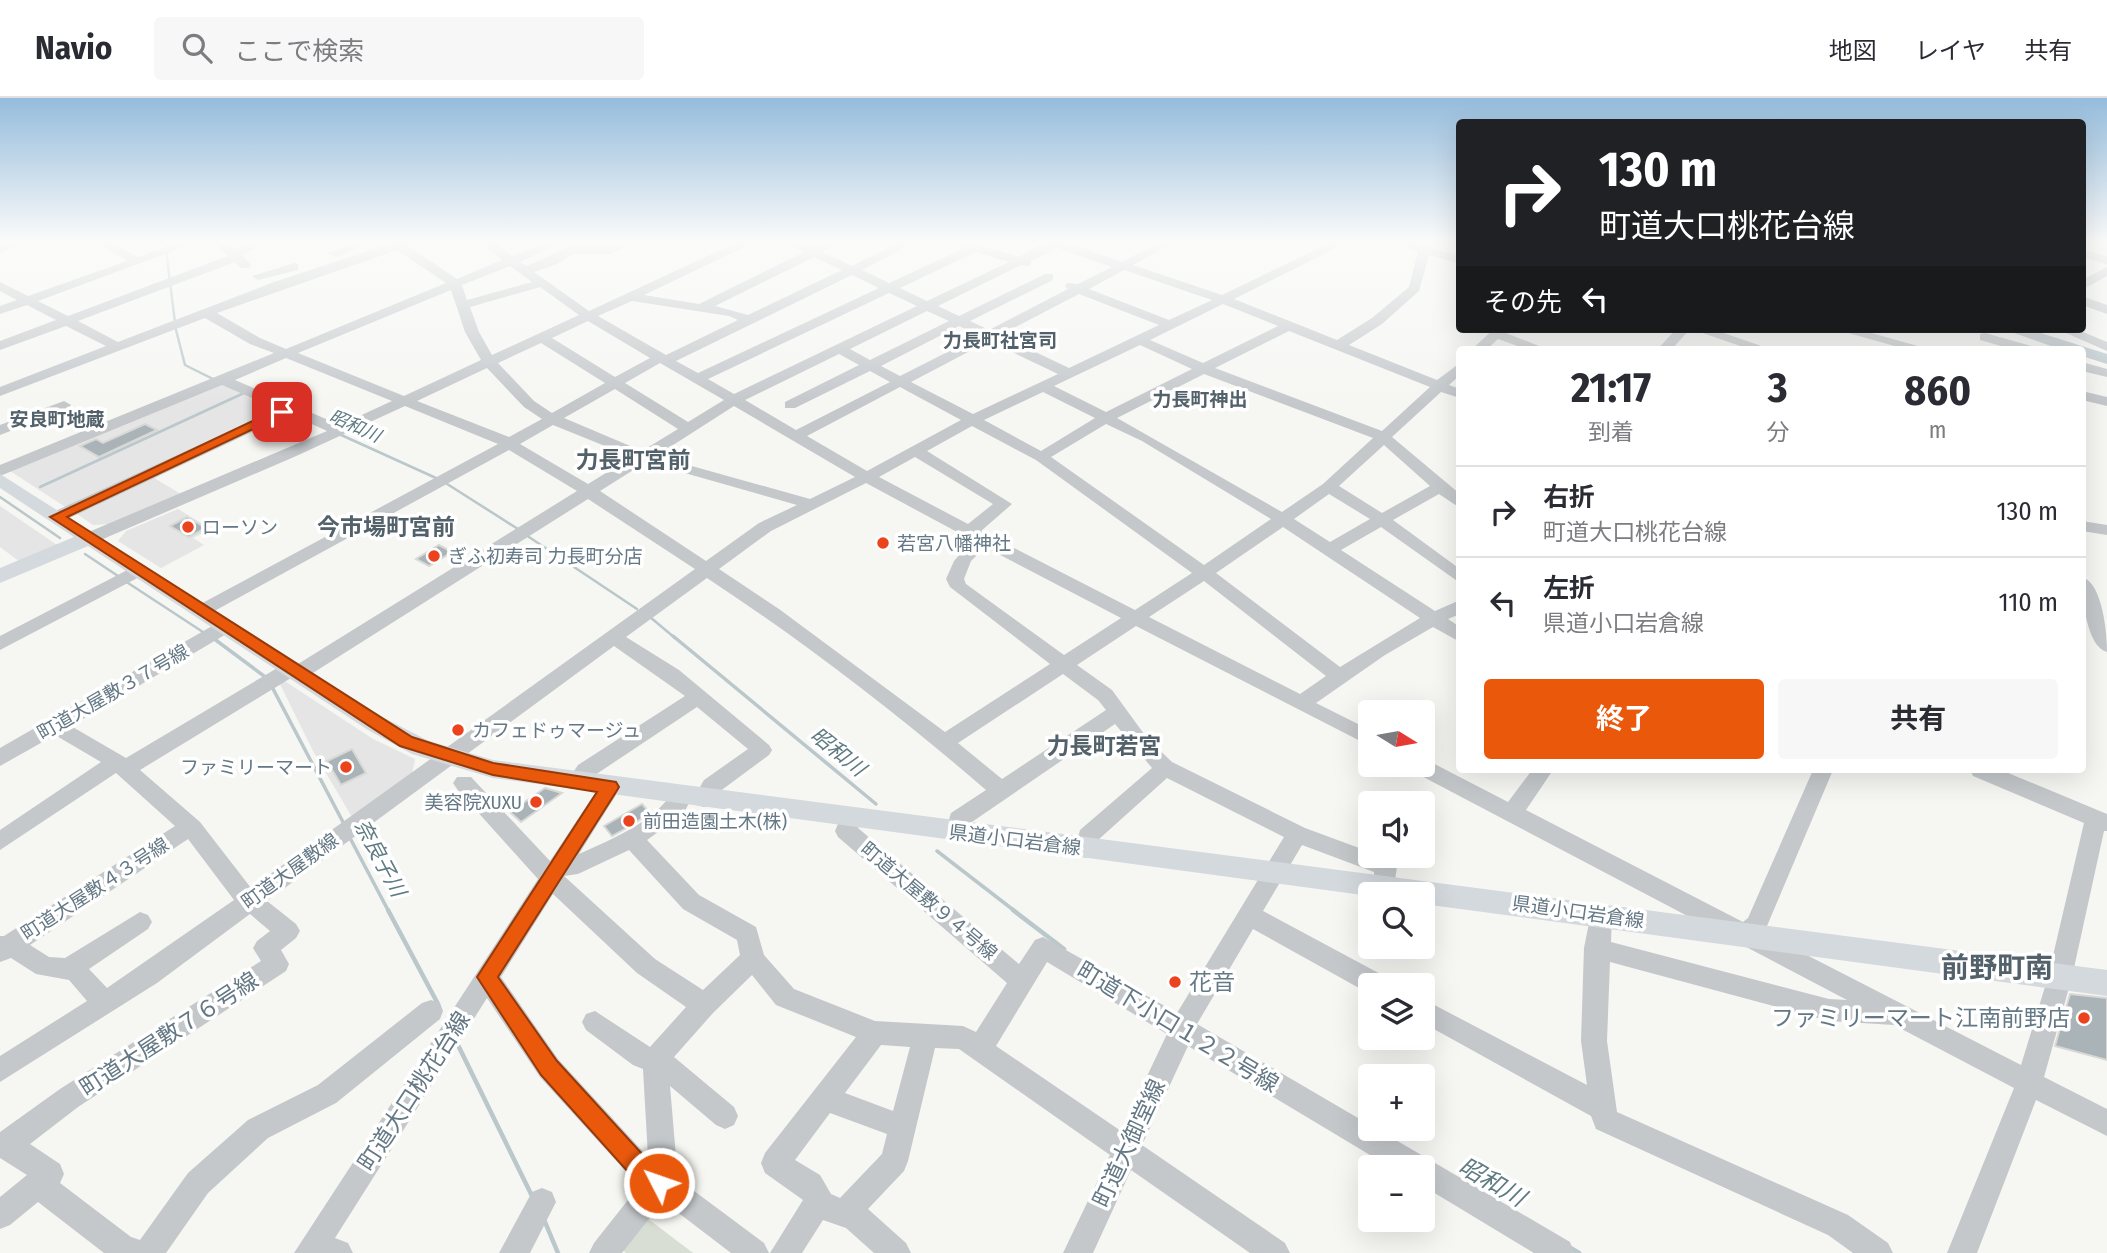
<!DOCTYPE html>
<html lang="ja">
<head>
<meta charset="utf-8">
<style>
  body { margin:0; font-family:"Fira Sans Condensed","Noto Sans JP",sans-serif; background:#f7f7f7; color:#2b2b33; height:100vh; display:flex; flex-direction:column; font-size:26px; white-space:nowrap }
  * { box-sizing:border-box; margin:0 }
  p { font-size:23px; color:#7c7c81 }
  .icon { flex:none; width:38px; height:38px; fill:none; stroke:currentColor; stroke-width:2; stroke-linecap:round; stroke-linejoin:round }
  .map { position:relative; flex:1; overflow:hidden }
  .drawer { position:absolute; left:1456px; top:248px; width:630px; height:427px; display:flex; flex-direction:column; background:#fff; border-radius:7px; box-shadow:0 7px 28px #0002 }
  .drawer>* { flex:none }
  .top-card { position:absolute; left:1456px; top:21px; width:630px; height:214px; border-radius:7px; box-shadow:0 7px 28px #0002; background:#202124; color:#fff; overflow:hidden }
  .needle { width:46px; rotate:101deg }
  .tools { position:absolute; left:1358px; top:602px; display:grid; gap:14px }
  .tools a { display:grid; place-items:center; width:77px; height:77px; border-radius:7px; background:#fff; box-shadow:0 7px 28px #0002; font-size:35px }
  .pin { position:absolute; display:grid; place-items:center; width:60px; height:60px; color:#fff; margin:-30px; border-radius:14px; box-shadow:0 4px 10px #0006 }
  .me { position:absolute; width:77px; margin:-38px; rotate:311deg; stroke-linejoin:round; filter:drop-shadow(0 0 5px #0008) }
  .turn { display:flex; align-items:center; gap:24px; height:147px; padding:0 28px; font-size:32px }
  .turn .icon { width:91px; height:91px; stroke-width:2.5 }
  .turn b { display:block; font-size:49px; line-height:60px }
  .then { display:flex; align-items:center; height:66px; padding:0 28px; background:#0003; gap:14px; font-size:26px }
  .eta { display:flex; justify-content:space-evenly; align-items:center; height:119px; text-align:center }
  .eta b { font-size:42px; font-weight:700; line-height:49px }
  .button { display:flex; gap:14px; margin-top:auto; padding:14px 28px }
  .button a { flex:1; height:80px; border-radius:7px; background:#ea580c; color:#fff; font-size:28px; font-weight:700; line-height:80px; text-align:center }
  .button a+a { background:#f7f7f7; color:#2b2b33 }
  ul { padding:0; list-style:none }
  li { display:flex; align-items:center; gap:21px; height:91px; padding:0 28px; border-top:2px solid #e1e1e2 }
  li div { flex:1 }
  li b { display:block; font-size:26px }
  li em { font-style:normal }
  header { display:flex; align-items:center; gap:42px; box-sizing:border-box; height:98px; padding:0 35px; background:#fff; border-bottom:2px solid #e1e1e2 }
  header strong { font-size:33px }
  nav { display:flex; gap:38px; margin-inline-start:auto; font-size:24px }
  .search { width:490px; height:63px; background:#f7f7f7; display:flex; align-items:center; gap:18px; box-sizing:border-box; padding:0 24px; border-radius:7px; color:#7c7c81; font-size:26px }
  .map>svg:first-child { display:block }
  .built { fill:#e4e5e4 }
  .green { fill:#d8ded4 }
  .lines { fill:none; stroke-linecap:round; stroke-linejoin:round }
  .stream-far2 { stroke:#bac7cb; stroke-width:2.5 }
  .stream-far1 { stroke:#bac7cb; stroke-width:3.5 }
  .stream { stroke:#bac7cb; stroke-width:4.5 }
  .river { fill:#bac7cb; fill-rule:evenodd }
  .building { fill:#aab3b8; stroke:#d8d8d5; stroke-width:2 }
  .minor { fill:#c4c8cb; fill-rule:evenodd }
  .major { fill:#d4d9dd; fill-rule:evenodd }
  .route { fill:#ea580c; stroke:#983908; stroke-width:2 }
  .poi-dot { fill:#eb431e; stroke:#fff; stroke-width:2.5 }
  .labels { text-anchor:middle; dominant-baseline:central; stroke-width:7; stroke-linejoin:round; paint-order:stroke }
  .far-water-label { font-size:18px; font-style:italic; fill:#5f7b82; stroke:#fff }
  .far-quarter-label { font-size:19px; font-weight:bold; fill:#52616a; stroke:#fff }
  .poi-label { font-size:19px; fill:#647885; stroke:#fff; text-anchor:start }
  .street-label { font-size:19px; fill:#647885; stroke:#fff }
  .water-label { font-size:21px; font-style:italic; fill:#5f7b82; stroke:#fff }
  .quarter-label { font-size:23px; font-weight:bold; fill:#52616a; stroke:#fff }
  .near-poi-label { font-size:23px; fill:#647885; stroke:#fff; text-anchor:start }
  .near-street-label { font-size:23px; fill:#647885; stroke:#fff }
  .near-water-label { font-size:24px; font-style:italic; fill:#5f7b82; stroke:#fff }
  .near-quarter-label { font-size:28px; font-weight:bold; fill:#52616a; stroke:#fff }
</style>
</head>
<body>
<header>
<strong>Navio</strong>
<div class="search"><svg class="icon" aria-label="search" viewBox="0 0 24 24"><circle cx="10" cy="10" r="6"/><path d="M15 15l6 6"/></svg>ここで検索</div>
<nav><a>地図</a><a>レイヤ</a><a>共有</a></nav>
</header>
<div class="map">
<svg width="2107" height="1155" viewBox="0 0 2107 1155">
  <rect width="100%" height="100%" fill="#f6f6f3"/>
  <g class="built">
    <polygon points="218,285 281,312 70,412 7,371"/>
    <polygon points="149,377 181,396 109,426 93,427 73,413"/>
    <polygon points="0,408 57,447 19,463 0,449"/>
    <polygon points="178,411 211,431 193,440 204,447 161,470 118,443 126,433"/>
    <polygon points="283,582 373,641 415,661 412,676 352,719 313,653 279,584"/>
  </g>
  <polygon class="green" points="643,1117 693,1155 626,1155 619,1149"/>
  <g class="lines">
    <g class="stream-far2">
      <polyline points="165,144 176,232 185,267 213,281"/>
      <polyline points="339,336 436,380"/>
      <polyline points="444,384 518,431"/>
      <polyline points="40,389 244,295"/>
      <polyline points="0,399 60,440"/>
      <polyline points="526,437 637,511"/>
      <polyline points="85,456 118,478"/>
      <polyline points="125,483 206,536"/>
      <polyline points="650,519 675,540"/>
    </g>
    <g class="stream-far1">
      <polyline points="673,538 876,706"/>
      <polyline points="213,540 268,581"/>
      <polyline points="271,587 344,726"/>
      <polyline points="350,740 389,814"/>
      <polyline points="937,753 1016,814"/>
    </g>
    <g class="stream">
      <polyline points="388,812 438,906"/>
      <polyline points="1013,812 1064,851"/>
      <polyline points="457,945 532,1098"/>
      <polyline points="545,1124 558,1155"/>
      <polyline points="1569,1149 1579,1155"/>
    </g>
    <polygon class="river" points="2003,231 2028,231 2107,256 2107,266 2082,258 2082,252 2062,252"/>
  </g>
  <g class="building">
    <polygon points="145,326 157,332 99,359 80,348 96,341 103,345"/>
    <polygon points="187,419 206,430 189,439 170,428"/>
    <polygon points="439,447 452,454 429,468 416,461"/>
    <polygon points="352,651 366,675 341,687 327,663"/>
    <polygon points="545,690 562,695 521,724 510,714"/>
    <polygon points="642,706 650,715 630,728 612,738 604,728"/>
    <polygon points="2070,896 2107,900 2107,962 2055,948"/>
  </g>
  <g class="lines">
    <g class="minor">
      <polygon points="7,144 26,144 0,155 0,147"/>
      <path d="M96 144H112L138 159 179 144H197L38 203 68 218 228 158 213 144H227L235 152 253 144H271L242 157 251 167 249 170H241L235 164 78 223 118 244 274 184 395 144H414L408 148 457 181 502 162 479 144H493L512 158 546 144H563L520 164 527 168 571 148 639 144 609 156H573L555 167 534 174 589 213 738 144H755L644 197 699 206 804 154 786 144H802L813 150 824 144H840L823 154 852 168 900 144H916L862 172 889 185 965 150 950 144H970L1019 159 1045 144H1066L1122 164 1159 144H1175L1133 167 1222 197 1332 144H1348L1234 201 1337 242 1372 220 1409 189 1418 154 1391 144H1411L1460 158V166L1429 157 1419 193 1382 226 1349 247 1437 282 1460 265V277L1449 287 1460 291V300L1441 294 1392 339 1460 396V410L1439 396 1393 422 1460 471V485L1381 429 1341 452 1435 513 1460 502V516L1448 521 1460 529V544L1433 529 1385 557 1316 605 1370 632V648L1136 528 1077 567 1112 592 1147 640 1172 664 1305 730 1370 754V758L1394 763 1397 769 1393 796H1379L1374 789V774L1302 747 1263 813 1386 879 1389 887H1370L1368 895 1253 831 1197 926 1370 1027V1031H1377L1570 1144 1574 1155H1534L1423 1088V1069H1390L1188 948 1142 1047 1285 1145 1290 1155H1250L1131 1072 1093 1155H1063L1110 1057 959 951 935 950 908 1063 904 1073 868 1111 906 1145 911 1155H874L846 1130 823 1122 802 1155H770L803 1102 765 1075 761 1065 765 1055 856 939 776 907 752 877 713 915 674 959 734 1009 738 1018 734 1027 725 1031 716 1027 670 988 676 1059 674 1078 764 1145 769 1155H731L663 1103 622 1155H589L594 1145 639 1088 540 979 487 900 335 1140 348 1145 353 1155H294L538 781 457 691 453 685 457 679H471L550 763 603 683H617L621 689 579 756C612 741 655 724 674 692H690L693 698 683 716 647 742 699 797 756 829 764 857 794 891 875 923 963 928 976 934 1007 885 838 739 835 733 843 714 851 712 859 714 862 720 858 730 1019 866 1035 842 1043 839 1177 915 1284 739 1167 680 1098 742 1094 757 1086 760 1078 757 1075 751 1080 732 1152 670 1115 626 969 726 964 740 956 743 948 740 945 734 951 715 986 692C898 616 804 544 707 480L626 539 679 572 769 647 772 652 769 657 719 694 712 707 704 709 696 707 693 701 704 682 748 651 697 609 592 679 584 691H570L566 685 578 667 685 598 614 548 267 803 296 826 300 833 296 840 281 852 289 866 286 873 78 1009 30 1046 60 1066 64 1076 60 1085 131 1139 140 1142 188 1075 248 1022 318 987 422 905 431 902 440 905 443 913 440 921 336 1005 268 1040 208 1095 166 1155H104L38 1104 10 1127 0 1131V1099L27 1077 0 1060V1034L60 991 261 863 253 850 257 843 270 833 250 816 157 885 0 984V958L87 903 69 882 36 876 11 860 0 864V838H4L175 728 116 675 0 752V732L101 664 55 637 0 668V650L219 524H233L235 528 233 532 71 628 126 660 284 566H298L577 393 509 352 207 517H195L192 513 195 509 498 346 405 308 294 359 96 444H84L82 440 84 436 327 333 290 316 63 423H51L49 419 51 415 277 311 222 287 0 378V367L274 255 250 246 205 220 0 298V289L106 248 66 228 0 252V243L56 222 27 207 0 216V208L17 202 0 193V184L28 198 127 163ZM1057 150 1112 169 1078 186 1067 185 1065 188 1068 191 989 232 970 223 1053 182V176H1045L959 218 938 208 1021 167 1030 168 1031 163ZM397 152 446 185 286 251 260 240 217 215ZM976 154 1009 164 927 203 900 190ZM814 159 842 172 748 217 715 208ZM510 168 532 184 467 202 462 187ZM1124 172 1212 202 1169 222 1089 191ZM852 177 879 190 698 275 676 263ZM540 189 579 217 492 257 479 234 470 209ZM451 192 465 234 481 262 404 298 298 255ZM889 195 917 208 734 296 708 281ZM1079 196 1159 227 1069 270 1000 237ZM632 203 729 218 738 222 666 257 598 218ZM1223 206 1278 228 1203 265 1150 242ZM927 213 949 223 870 262 850 251ZM588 223 650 260 615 279 552 240ZM959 228 979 238 900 278 881 268ZM1289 233 1430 289 1382 333 1215 270ZM989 243 1058 276 973 316 911 284ZM541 245 605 285 552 315 534 303 498 265ZM1140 247 1192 271 1106 314 1054 288ZM839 256 859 267 785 304V310H795L870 273 890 284 796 332 745 302ZM286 260 392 303 340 327 235 282ZM660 265 724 302 688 324 625 285ZM487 270 524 309 542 321 509 339 417 303ZM1204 276 1373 340 1323 386 1282 414 1117 320ZM900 289 961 322 867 373 807 338ZM615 291 678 331 642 353 564 320ZM1043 294 1095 320 1041 353 984 322ZM734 308 855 379 810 401 656 358ZM1106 326 1142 343 1271 421 1204 467 1051 359ZM553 327 632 359 588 386 520 346ZM972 328 1036 362 1192 475 1135 512 981 433 1012 406 927 353ZM1384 347 1430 388 1382 415 1339 388ZM915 359 993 406 968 426 879 379ZM646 364 797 407 759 425 706 463 600 393ZM866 385 972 442 954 463 946 481 950 489 1050 566 945 634 779 511 719 471 771 433ZM1329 396 1370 421 1330 444 1294 421ZM588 401 695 471 251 790 200 724 140 672 291 580H305ZM1283 429 1420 520 1340 569 1216 475ZM985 449 1121 520 1064 557 966 486 964 481 971 463ZM1204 483 1326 578 1300 596 1149 519ZM1063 576 1098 602 1106 612 1002 681 958 645ZM188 741 234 802 107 890 89 871 148 831 152 824 148 817 140 814 65 860 49 859 30 847ZM629 752 683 811 737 842 740 857 703 892 655 861 564 778 578 776ZM553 796 637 875 686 909 650 949 595 913 586 916 582 924 586 932 633 967 643 971 648 1059 558 961 501 879ZM1047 864 1167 936 1121 1033 996 948ZM881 947 910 949 893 1013 845 995ZM830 1015 887 1036 882 1056 840 1100 831 1096 820 1077 795 1062Z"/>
      <polygon points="291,144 308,144 302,148"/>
      <polygon points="352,144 370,144 337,159 327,156"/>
      <polygon points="2082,151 2107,158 2107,166 2082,159"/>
      <polygon points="294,165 298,166 298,172 258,182 252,178"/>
      <polygon points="2107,169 2107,178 2082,192 2082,182"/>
      <polygon points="2082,198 2107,207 2107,216 2082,207"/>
      <polygon points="1494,231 1509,231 1506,235 1549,252 1529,252 1498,241 1486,252 1471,252"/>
      <polygon points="1676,231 1690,231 1671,252 1657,252"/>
      <polygon points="1691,231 1712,231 1773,252 1752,252"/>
      <polygon points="1834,231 1857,231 1932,252 1909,252"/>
      <polygon points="2057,231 2076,231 2107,244 2107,253"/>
      <polygon points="1985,235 2035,249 2037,252 2015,252 1980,242 1980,236"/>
      <polygon points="2082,264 2107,271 2107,279 2082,273"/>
      <polygon points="2082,293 2107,299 2107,308 2082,302"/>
      <polygon points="64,303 71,307 69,310 0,337 0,327"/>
      <polygon points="2082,423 2107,427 2107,437 2082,433"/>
      <polygon points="139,466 148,472 145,476 0,552 0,538"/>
      <path d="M2082 479C2103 485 2107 537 2107 554 2086 549 2082 498 2082 479Z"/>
      <polygon points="1423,660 1508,704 1532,672 1553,672 1526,712 1743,824 1748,820 1813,672 1833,672 1764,835 2021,967 2048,879 2084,725 1973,678 1970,672 2001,672 2107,716 2107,733 2104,733 2072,879 2044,979 2107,1011 2107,1038 2036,1002 1977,1155 1947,1155 2014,990 1894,927 1829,923 1610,864 1607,943 1617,1014 1848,1117 1888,1145 1893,1155 1853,1155 1828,1137 1596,1031 1591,1018 1423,925 1423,901 1587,987 1581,943 1584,850 1592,810 1600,807 1608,810 1612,817 1611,844 1829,901 1847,902 1412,673 1409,667 1423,667"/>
      <polygon points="542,1090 552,1094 556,1104 530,1155 499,1155 532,1094"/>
    </g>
    <polygon class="major" points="0,376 384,620 429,643 493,662 2107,872 2107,898 1423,806 1423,796 1370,798 493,680 412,656 368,632 88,448 0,485 0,470 74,439 0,390"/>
  </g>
  <linearGradient id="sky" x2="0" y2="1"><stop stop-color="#95bcdc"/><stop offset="0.47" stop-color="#fbfbfa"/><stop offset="1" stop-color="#fbfbfa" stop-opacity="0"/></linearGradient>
  <rect width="2107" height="306" fill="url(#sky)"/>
  <polygon class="route" points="278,311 289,314 67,419 412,639 493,665 616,684 619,689 616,694 498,879 557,963 654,1069 667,1077 670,1085 667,1093 659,1097 638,1085 541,977 477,879 597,694 493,677 400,648 50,419"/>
  <g class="poi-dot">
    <circle cx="188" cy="429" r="7"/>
    <circle cx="883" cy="445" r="7"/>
    <circle cx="434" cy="458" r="7"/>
    <circle cx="458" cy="632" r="7"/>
    <circle cx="346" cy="669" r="7"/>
    <circle cx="536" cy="704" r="7"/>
    <circle cx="629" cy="723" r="7"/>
    <circle cx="1175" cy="884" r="7"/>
    <circle cx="2084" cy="920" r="7"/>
  </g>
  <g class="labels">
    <g class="far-water-label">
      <text transform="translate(355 328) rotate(24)">昭和川</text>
    </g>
    <g class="far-quarter-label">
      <text x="1000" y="242">力長町社宮司</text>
      <text x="1200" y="301">力長町神出</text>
      <text x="57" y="321">安良町地蔵</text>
    </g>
    <g class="poi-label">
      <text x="202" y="429">ローソン</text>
      <text x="897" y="445">若宮八幡神社</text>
      <text x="448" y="458">ぎふ初寿司 力長町分店</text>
      <text x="472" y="632">カフェドゥマージュ</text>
      <text x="332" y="669" text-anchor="end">ファミリーマート</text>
      <text x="522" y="704" text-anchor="end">美容院XUXU</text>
      <text x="643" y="723">前田造園土木(株)</text>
    </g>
    <g class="street-label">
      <text transform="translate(113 594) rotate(-30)">町道大屋敷３７号線</text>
      <text transform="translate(1015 742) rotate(7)">県道小口岩倉線</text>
      <text transform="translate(290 773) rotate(-36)">町道大屋敷線</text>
      <text transform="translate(95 791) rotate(-33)">町道大屋敷４３号線</text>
      <text transform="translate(929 803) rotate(40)">町道大屋敷９４号線</text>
      <text transform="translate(1578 814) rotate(8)">県道小口岩倉線</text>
    </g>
    <g class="water-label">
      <text transform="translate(838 654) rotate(39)">昭和川</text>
      <text transform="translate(380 760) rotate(62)">奈良子川</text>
    </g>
    <g class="quarter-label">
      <text x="633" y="362">力長町宮前</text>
      <text x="386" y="429">今市場町宮前</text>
      <text x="1104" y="648">力長町若宮</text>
    </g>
    <g class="near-poi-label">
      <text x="1189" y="884">花音</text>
      <text x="2070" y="920" text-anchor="end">ファミリーマート江南前野店</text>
    </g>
    <g class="near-street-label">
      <text transform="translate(1178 929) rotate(31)">町道下小口１２２号線</text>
      <text transform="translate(169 936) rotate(-33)">町道大屋敷７６号線</text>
      <text transform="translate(414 993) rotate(-57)">町道大口桃花台線</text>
      <text transform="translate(1129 1045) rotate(-65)">町道大御堂線</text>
    </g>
    <g class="near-water-label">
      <text transform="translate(1492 1084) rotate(30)">昭和川</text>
    </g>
    <g class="near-quarter-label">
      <text x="1997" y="869">前野町南</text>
    </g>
  </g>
</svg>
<div class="tools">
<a><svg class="needle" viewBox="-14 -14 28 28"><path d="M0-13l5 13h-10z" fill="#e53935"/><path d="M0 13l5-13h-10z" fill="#7c7c81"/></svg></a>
<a><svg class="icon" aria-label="sound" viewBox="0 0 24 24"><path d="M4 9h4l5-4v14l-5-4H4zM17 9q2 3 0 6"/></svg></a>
<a><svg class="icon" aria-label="search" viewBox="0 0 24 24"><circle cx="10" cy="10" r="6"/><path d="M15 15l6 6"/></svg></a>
<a><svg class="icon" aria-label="layers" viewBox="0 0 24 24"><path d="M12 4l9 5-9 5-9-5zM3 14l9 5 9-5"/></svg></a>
<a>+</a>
<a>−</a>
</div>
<div class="pin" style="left:282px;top:314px;background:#d93025"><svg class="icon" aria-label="arrive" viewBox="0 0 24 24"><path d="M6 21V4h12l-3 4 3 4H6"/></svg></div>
<svg class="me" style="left:659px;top:1085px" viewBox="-20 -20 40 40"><circle r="17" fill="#ea580c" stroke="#fff" stroke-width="3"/><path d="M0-11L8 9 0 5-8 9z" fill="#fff"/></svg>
<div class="top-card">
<div class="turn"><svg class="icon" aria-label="right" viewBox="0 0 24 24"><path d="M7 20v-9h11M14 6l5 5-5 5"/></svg><div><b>130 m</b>町道大口桃花台線</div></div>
<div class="then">その先<svg class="icon" aria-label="left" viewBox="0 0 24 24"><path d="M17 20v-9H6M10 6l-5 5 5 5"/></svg></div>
</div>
<section class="drawer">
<div class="eta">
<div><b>21:17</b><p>到着</p></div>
<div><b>3</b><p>分</p></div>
<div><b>860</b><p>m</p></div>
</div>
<ul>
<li><svg class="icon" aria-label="right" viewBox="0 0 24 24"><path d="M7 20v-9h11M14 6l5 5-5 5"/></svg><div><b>右折</b><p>町道大口桃花台線</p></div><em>130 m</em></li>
<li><svg class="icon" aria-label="left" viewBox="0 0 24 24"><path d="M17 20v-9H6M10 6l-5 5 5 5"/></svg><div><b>左折</b><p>県道小口岩倉線</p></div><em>110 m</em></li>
</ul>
<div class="button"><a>終了</a><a>共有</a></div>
</section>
</div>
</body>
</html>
